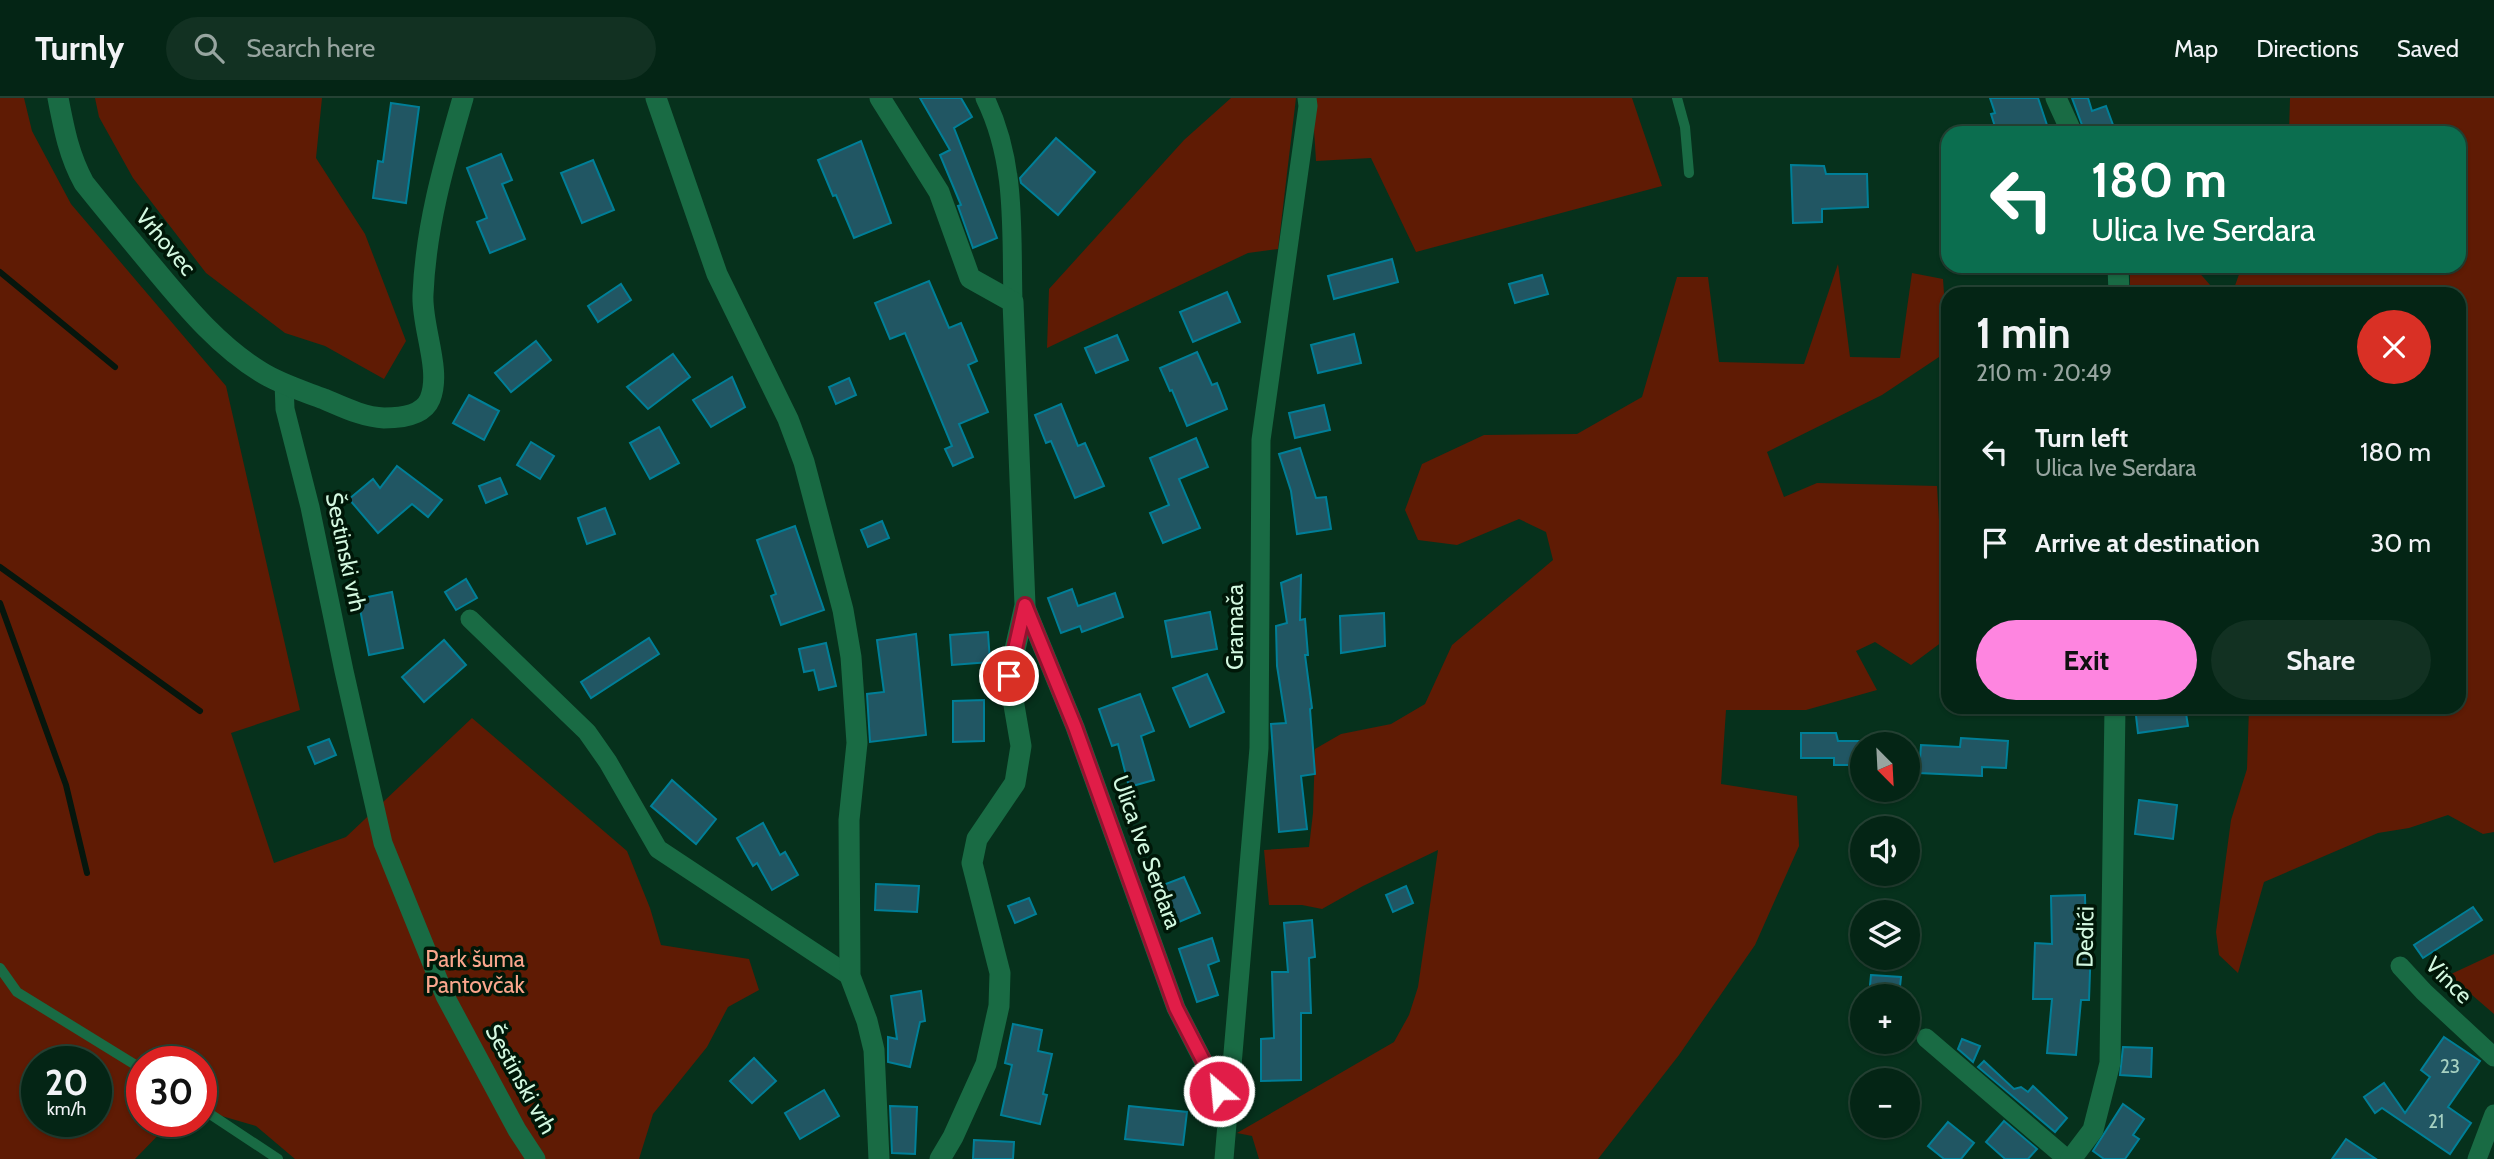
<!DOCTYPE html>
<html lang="en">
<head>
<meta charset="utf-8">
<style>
  body { margin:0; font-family:Cabin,sans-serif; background:#123122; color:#f1f3f6; height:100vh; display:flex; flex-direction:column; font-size:26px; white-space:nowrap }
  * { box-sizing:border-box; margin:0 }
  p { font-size:23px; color:#97a5a0 }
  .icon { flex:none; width:38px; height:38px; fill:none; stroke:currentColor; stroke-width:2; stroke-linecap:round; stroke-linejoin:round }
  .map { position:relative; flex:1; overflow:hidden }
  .drawer { position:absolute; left:1941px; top:189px; width:525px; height:427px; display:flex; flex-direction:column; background:#042515; border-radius:21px; box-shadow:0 2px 5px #0004,0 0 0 2px #254234 }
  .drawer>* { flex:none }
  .hud { position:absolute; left:1941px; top:28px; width:525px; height:147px; border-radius:21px; box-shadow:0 2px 5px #0004,0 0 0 2px #254234; background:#0b6e4f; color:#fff; overflow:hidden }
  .needle { width:46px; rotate:156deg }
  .buttons { position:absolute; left:1850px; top:634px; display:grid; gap:14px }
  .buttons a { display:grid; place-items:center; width:70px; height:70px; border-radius:50%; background:#042515; box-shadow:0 2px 5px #0004,0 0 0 2px #254234; font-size:35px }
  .speed { position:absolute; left:21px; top:948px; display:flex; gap:14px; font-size:35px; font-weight:700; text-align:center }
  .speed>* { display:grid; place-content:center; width:91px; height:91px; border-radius:50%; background:#042515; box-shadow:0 2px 5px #0004,0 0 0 2px #254234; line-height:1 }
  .speed small { font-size:18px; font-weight:400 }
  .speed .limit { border:10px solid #d22; background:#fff; color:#111 }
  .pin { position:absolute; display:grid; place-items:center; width:60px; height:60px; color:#fff; margin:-30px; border:4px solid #fff; border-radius:50%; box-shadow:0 2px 7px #0007 }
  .me { position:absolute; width:77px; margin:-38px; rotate:333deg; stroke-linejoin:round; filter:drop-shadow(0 0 5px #0008) }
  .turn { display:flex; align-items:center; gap:24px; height:147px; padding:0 35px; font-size:32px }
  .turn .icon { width:91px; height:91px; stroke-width:2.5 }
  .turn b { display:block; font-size:49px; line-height:60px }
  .round { display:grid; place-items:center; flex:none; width:74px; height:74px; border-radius:37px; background:#123122 }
  .summary { display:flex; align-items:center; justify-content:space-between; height:119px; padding:0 35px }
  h1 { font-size:42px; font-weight:700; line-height:52px }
  .primary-button { display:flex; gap:14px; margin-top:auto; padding:14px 35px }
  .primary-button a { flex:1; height:80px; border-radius:42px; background:#fe85e0; color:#111; font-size:28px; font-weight:700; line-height:80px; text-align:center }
  .primary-button a+a { background:#123122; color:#f1f3f6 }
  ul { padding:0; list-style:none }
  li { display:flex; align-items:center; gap:21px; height:91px; padding:0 35px }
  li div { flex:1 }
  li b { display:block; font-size:26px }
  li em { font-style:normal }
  header { display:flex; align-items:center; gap:42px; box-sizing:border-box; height:98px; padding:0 35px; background:#042515; border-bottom:2px solid #254234 }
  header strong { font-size:33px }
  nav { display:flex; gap:38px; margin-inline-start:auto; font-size:24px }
  .search { width:490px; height:63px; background:#123122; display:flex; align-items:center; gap:18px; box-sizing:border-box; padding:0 24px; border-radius:38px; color:#97a5a0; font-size:26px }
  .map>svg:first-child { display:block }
  .green { fill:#5f1b04; fill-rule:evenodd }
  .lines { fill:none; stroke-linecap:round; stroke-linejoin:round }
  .stream { stroke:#06160d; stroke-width:6 }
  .building { fill:#215663; stroke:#007f98; stroke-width:2 }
  .service { stroke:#196b44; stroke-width:10 }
  .minor { stroke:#196b44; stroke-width:19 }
  .tertiary { stroke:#196b44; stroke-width:21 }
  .route-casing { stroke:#92132f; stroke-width:18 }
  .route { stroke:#e11d48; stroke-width:12 }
  .labels { text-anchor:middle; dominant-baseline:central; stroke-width:7; stroke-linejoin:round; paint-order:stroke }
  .number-label { font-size:19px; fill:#a6d0c1 }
  .street-label { font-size:23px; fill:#d3f8e0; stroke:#001708 }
  .park-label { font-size:23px; fill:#faa68d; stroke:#001708 }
</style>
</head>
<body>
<header>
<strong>Turnly</strong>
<div class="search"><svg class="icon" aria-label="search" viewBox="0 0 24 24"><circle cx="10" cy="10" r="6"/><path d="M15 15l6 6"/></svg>Search here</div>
<nav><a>Map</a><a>Directions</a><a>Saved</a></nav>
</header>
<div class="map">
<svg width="2494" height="1061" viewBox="0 0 2494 1061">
  <rect width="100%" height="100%" fill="#06311c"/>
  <g class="green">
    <path d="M0 0H24L32 33 71 106 226 288 300 612 231 635 274 765 346 739 472 620 627 753 650 810 661 847 749 861 759 892 728 909 707 949 653 1016 639 1061H295L256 1028 201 1012V964H142V1024H171L135 1061H0ZM37 964H96V1024H37Z"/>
    <polygon points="95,0 322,0 316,60 365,136 406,243 384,281 325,248 285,235 206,175 133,80 99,19"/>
    <polygon points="1231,0 1296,0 1278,151 1248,155 1047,250 1049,191 1184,42"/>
    <polygon points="1312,0 1632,0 1662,88 1416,154 1371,60 1316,63"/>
    <polygon points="2290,0 2494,0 2494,734 2483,736 2448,717 2409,730 2378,735 2264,784 2238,875 2219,857 2216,834 2231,722 2247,671 2249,609 2459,609 2459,196 2232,196 2242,168 2459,168 2459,35 2289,35"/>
    <polygon points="1838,166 1850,259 1900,260 1912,175 1943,181 1948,253 1882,297 1767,354 1784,399 1817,385 1937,388 1946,541 1911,567 1875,544 1856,553 1877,592 1806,612 1726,612 1721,686 1797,698 1799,748 1755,847 1679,957 1598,1061 1259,1061 1252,1038 1237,1035 1394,944 1409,917 1418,889 1438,752 1363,788 1322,811 1302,807 1269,807 1264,752 1309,749 1313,715 1315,651 1341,636 1391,626 1425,606 1452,547 1553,462 1546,434 1519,421 1457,447 1418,442 1405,412 1422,366 1484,337 1577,336 1642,299 1677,179 1708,179 1719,264 1804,266"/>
    <polygon points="2130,168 2190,168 2196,171 2218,196 2130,196"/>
    <polygon points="2494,856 2494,916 2449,877"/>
  </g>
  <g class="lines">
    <g class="stream">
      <polyline points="0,174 115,269"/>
      <polyline points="0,469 200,613"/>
      <polyline points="0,505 66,687 87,775"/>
    </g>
  </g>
  <g class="building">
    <polygon points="920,0 961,0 972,19 954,30 997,140 973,150 958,108 961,107 940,57 950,52"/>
    <polygon points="1990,0 2038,0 2047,27 2023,35 1997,35 1991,16 1995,15"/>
    <polygon points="2072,0 2088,0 2092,13 2106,8 2116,35 2085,35"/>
    <polygon points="391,5 419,9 406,105 373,100 378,63 383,64"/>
    <polygon points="1056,40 1095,74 1058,117 1021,85 1020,80"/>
    <polygon points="861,43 891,125 854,140 836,97 833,98 818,62"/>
    <polygon points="501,56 512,82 502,86 525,141 490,155 477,124 487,120 467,70"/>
    <polygon points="593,62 614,112 582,125 561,75"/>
    <polygon points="1791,67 1824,68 1826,76 1867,76 1868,109 1822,111 1822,124 1793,125"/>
    <polygon points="1392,161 1398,184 1334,201 1328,178"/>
    <polygon points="1542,177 1548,196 1515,205 1509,186"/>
    <polygon points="929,183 949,230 961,225 977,263 968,267 988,314 959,326 973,359 953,368 945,351 952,348 905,235 890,241 875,205"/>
    <polygon points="621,186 631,202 598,224 588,208"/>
    <polygon points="1227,194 1240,224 1193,244 1180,214"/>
    <polygon points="1354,236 1361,265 1318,275 1311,247"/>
    <polygon points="1117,237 1128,262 1096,275 1085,250"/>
    <polygon points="536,243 551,262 511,294 495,275"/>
    <polygon points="1197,254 1212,287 1217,285 1227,311 1187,328 1172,292 1170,293 1160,270"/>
    <polygon points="673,256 690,279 648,311 627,289"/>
    <polygon points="732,279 745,309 711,329 693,302"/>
    <polygon points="849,280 856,297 836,306 829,289"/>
    <polygon points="469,297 499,313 484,342 453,325"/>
    <polygon points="1061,306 1078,348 1085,345 1104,388 1075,400 1051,343 1046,345 1035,317"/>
    <polygon points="1324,307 1330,332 1295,340 1289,315"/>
    <polygon points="659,329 679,365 650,381 630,345"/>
    <polygon points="1196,340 1208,369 1179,381 1200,430 1163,445 1150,415 1169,407 1150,360"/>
    <polygon points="531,344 554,358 540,381 517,367"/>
    <polygon points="1300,350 1316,400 1326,399 1331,431 1297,436 1291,393 1279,356"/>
    <polygon points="397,368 442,402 428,419 412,406 378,435 349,401 373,381 380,390"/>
    <polygon points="500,380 507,396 486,405 479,388"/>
    <polygon points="605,410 615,436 587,446 578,420"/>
    <polygon points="882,423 889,440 868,449 861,432"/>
    <polygon points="795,428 824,512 781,527 771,498 776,496 757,442"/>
    <polygon points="1301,477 1300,522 1305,521 1308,557 1305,557 1312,610 1310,611 1315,676 1301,678 1307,731 1279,734 1271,626 1286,625 1277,568 1276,528 1287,525 1281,485"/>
    <polygon points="466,481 477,500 456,512 445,494"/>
    <polygon points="1072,491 1078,508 1115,495 1123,519 1082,534 1080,528 1061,535 1048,500"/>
    <polygon points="392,494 403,550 369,557 358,501"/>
    <polygon points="1210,514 1217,551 1172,559 1165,523"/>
    <polygon points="1384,515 1385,548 1341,555 1340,518"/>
    <polygon points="988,534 990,564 952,567 950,537"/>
    <polygon points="916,536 926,637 870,644 867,596 884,594 877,542"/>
    <polygon points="649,540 659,556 591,600 581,584"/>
    <polygon points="444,542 466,567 424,604 402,579"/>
    <polygon points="826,545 836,588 819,592 814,572 804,574 799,551"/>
    <polygon points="1207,576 1224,614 1190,629 1173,590"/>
    <polygon points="1140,596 1154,633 1141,638 1154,682 1129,689 1118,646 1112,648 1099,611"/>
    <polygon points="984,602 984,643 953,644 953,603"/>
    <polygon points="2135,609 2185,609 2188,628 2138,635"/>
    <polygon points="1801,635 1836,635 1838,643 1862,643 1862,667 1834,667 1834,660 1801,660"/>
    <polygon points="1961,640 2008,643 2006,670 1982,669 1982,678 1919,675 1921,647 1960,649"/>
    <polygon points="329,641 336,657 315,666 308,649"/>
    <polygon points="672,682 716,721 696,746 651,708"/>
    <polygon points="2139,702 2177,707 2173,741 2135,736"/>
    <polygon points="763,725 780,757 785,754 798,777 772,792 757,765 753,768 737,740"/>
    <polygon points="1184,779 1200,815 1179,824 1163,787"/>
    <polygon points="876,786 919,788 917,814 875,812"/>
    <polygon points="1406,788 1413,805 1393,814 1386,797"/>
    <polygon points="2085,797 2086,846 2091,846 2089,902 2081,902 2076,957 2047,955 2052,901 2033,901 2035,845 2052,846 2051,798"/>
    <polygon points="1029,800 1036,816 1015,825 1008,808"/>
    <polygon points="2473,809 2482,822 2423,860 2414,847"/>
    <polygon points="1312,822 1315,859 1309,860 1311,915 1301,915 1301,982 1261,983 1261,941 1274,940 1272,874 1288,874 1284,825"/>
    <polygon points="1212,840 1219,863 1208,867 1218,897 1197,904 1179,851"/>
    <polygon points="1871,877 1901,879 1899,898 1869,898"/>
    <polygon points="921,893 925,923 920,924 910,969 888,964 888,939 897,941 891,898"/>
    <polygon points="1013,926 1042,932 1038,953 1052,956 1043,996 1047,997 1040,1026 1001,1017 1012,967 1005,965"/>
    <polygon points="2444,939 2480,963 2448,1009 2471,1025 2450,1056 2382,1010 2375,1015 2364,999 2384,985 2405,1015 2430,979 2421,972"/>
    <polygon points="1962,941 1980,948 1973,964 1958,951"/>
    <polygon points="2123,949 2152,950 2151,979 2120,977"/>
    <polygon points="754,960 776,983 752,1005 730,983"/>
    <polygon points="1984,963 2014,991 2021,989 2028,994 2033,988 2067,1020 2055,1034 1978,969"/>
    <polygon points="824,992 839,1018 800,1041 785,1015"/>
    <polygon points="2123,1006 2144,1021 2133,1037 2139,1041 2125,1061 2104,1061 2093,1053"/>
    <polygon points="890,1008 917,1009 915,1056 892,1055"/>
    <polygon points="1129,1008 1187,1014 1183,1047 1125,1041"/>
    <polygon points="2004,1023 2037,1051 2028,1061 2005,1061 1986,1044"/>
    <polygon points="1948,1024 1974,1045 1961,1061 1944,1061 1928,1048"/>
    <polygon points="2346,1041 2376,1061 2332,1061"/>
    <polygon points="974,1042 1014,1044 1013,1061 973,1061"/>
  </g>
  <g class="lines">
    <g class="service">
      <polyline points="1677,0 1685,29 1689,75"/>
      <polyline points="0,870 17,894 142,971"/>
      <polyline points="201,1010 278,1061"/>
    </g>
    <g class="minor">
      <path d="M985 0C1017 65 1011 133 1013 204"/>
      <polyline points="284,285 285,311 310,409 344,573 383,745 445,898 517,1032 536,1061"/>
      <polyline points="1025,507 1075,629 1176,910 1229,1013"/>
      <polyline points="470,521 587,634 608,664 658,751 850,878"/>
      <polyline points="2400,868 2424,894 2494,959"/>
      <polyline points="1926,940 2067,1061"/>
      <polyline points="1224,1061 1259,650 1261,342 1308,8 1307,0"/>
      <polyline points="2477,1061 2494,1016"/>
    </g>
    <g class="tertiary">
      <path d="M58 0C64 31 69 58 84 85 108 115 133 145 158 175 188 211 220 249 261 274 280 286 303 293 324 301 343 309 363 319 384 320 399 320 423 318 430 301 442 272 421 228 423 196 426 127 444 66 463 0"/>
      <polyline points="656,0 717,176 788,321 804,364 843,512 851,559 857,645 849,722 850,878 867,923 874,952 879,1061"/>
      <polyline points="880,0 939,94 970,180 1013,204 1025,507 1009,578 1021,648 1015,685 977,741 972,765 1000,875 999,908 986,966 953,1039 940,1061"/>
      <polyline points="2056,0 2072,35"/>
      <polyline points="2118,168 2119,196"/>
      <polyline points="2071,1061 2093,1032 2110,965 2115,609"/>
    </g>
  </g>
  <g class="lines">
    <g class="route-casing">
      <polyline id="route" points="1009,578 1025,507 1075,629 1176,910 1219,993"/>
    </g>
    <use href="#route" class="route"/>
  </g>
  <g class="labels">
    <g class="number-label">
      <text x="2450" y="968">23</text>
      <text x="2436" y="1023">21</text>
    </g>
    <g class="street-label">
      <text transform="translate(166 144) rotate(50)">Vrhovec</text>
      <text transform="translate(346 454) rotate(78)">Šestinski vrh</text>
      <text transform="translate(1235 529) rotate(-90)">Gramača</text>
      <text transform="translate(1147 754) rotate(70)">Ulica Ive Serdara</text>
      <text transform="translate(2085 839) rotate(-89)">Dedići</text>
      <text transform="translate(2449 882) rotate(45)">Vince</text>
      <text transform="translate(521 981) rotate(61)">Šestinski vrh</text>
    </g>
    <g class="park-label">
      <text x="475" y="861">Park šuma<tspan x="475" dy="26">Pantovčak</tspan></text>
    </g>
  </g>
</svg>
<div class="buttons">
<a><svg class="needle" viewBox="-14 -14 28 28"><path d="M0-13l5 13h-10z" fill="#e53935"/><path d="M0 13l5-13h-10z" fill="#97a5a0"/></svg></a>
<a><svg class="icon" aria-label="sound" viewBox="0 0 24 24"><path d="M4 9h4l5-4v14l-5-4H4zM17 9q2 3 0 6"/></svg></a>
<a><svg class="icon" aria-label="layers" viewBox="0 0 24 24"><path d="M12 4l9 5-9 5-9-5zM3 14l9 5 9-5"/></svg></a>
<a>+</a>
<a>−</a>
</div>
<div class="speed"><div>20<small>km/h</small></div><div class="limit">30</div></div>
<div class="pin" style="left:1009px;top:578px;background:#d93025"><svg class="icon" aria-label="arrive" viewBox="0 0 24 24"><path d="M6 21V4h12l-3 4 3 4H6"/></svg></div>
<svg class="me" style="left:1219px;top:993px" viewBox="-20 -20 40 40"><circle r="17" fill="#e11d48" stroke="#fff" stroke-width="3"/><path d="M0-11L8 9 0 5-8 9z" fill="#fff"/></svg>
<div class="hud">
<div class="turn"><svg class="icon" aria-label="left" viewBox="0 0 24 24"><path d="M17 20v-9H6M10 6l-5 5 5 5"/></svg><div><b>180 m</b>Ulica Ive Serdara</div></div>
</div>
<section class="drawer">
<div class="summary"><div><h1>1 min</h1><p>210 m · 20:49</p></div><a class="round" style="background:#d93025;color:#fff"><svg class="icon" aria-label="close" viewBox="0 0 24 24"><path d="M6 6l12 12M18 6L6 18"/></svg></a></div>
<ul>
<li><svg class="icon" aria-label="left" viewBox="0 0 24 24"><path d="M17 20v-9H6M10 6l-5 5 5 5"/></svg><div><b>Turn left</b><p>Ulica Ive Serdara</p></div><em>180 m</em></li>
<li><svg class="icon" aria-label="arrive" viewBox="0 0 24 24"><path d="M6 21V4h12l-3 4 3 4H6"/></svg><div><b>Arrive at destination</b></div><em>30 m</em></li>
</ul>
<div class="primary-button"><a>Exit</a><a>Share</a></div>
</section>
</div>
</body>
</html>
